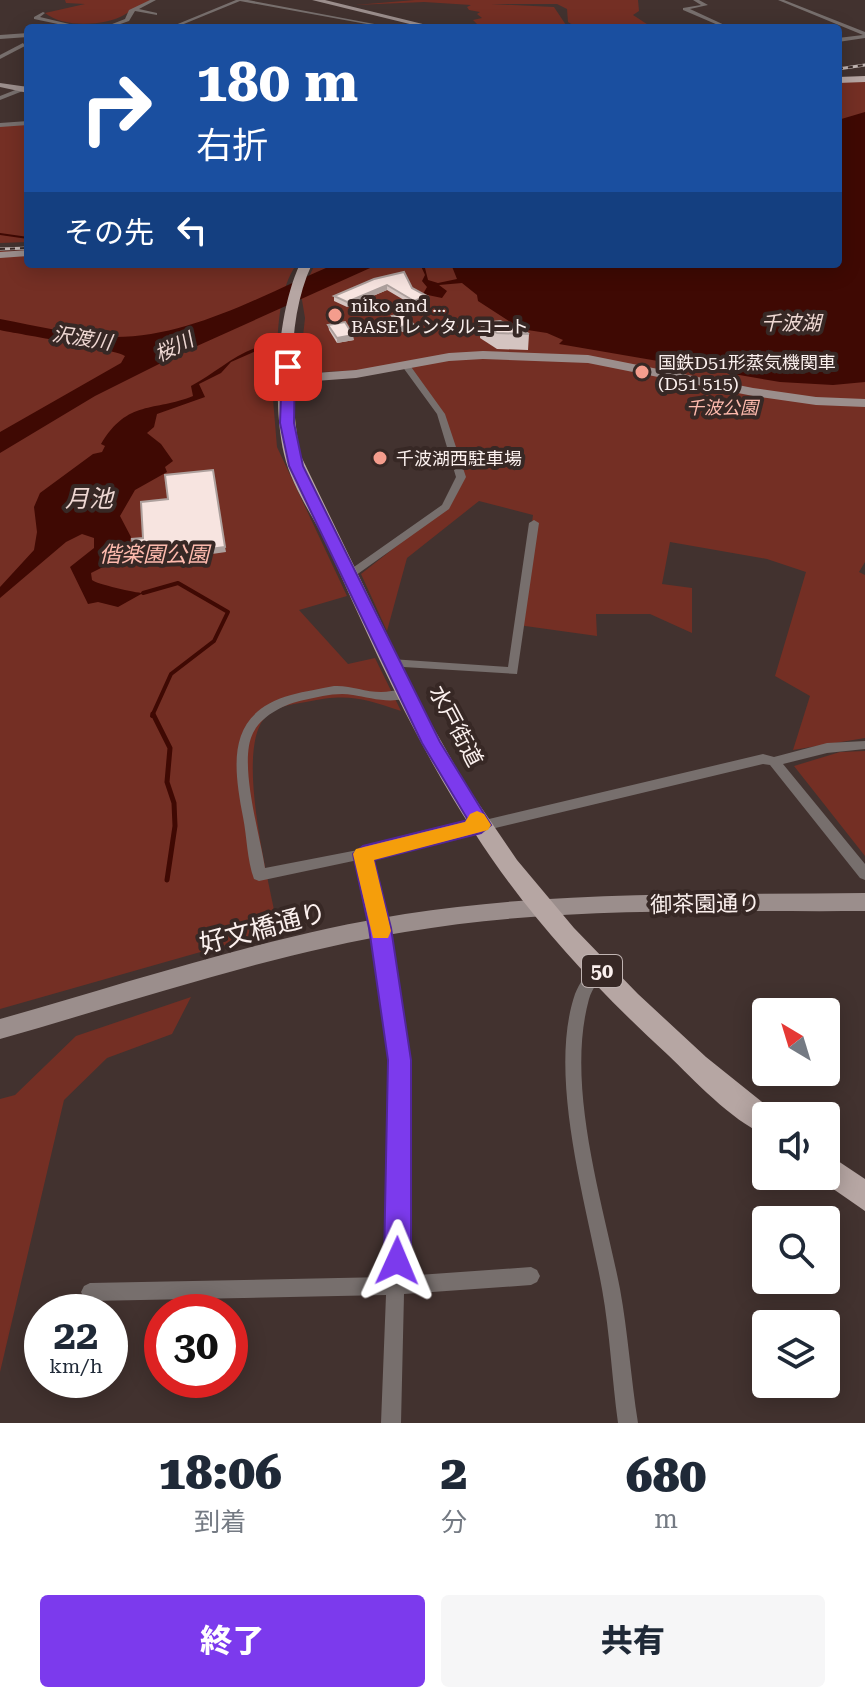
<!DOCTYPE html>
<html lang="ja">
<head>
<meta charset="utf-8">
<style>
  body { margin:0; font-family:"Roboto Serif","Noto Sans JP",serif; background:#f6f6f7; color:#1f2937; height:100vh; display:flex; flex-direction:column; font-size:30px; white-space:nowrap }
  * { box-sizing:border-box; margin:0 }
  p { font-size:26px; color:#747a83 }
  .icon { flex:none; width:44px; height:44px; fill:none; stroke:currentColor; stroke-width:2; stroke-linecap:round; stroke-linejoin:round }
  .map { position:relative; height:1423px; overflow:hidden }
  .panel { display:flex; flex-direction:column; background:#fff; flex:1 }
  .panel>* { flex:none }
  .hud { position:absolute; left:24px; top:24px; width:818px; height:244px; border-radius:8px; box-shadow:0 4px 20px #0003; background:#1a4fa0; color:#fff; overflow:hidden }
  .needle { width:52px; rotate:322deg }
  .tools { position:absolute; left:752px; top:998px; display:grid; gap:16px }
  .tools a { display:grid; place-items:center; width:88px; height:88px; border-radius:8px; background:#fff; box-shadow:0 4px 20px #0003; font-size:40px }
  .speed { position:absolute; left:24px; top:1294px; display:flex; gap:16px; font-size:40px; font-weight:700; text-align:center }
  .speed>* { display:grid; place-content:center; width:104px; height:104px; border-radius:50%; background:#fff; box-shadow:0 4px 20px #0003; line-height:1 }
  .speed small { font-size:20px; font-weight:400 }
  .speed .limit { border:12px solid #d22; background:#fff; color:#111 }
  .pin { position:absolute; display:grid; place-items:center; width:68px; height:68px; color:#fff; margin:-34px; border-radius:16px; box-shadow:0 4px 12px #0006 }
  .me { position:absolute; width:88px; margin:-44px; rotate:1deg; stroke-linejoin:round; filter:drop-shadow(0 0 6px #0008) }
  .turn { display:flex; align-items:center; gap:28px; height:168px; padding:0 40px; font-size:36px }
  .turn .icon { width:104px; height:104px; stroke-width:2.5 }
  .turn b { display:block; font-size:56px; line-height:68px }
  .then { display:flex; align-items:center; height:76px; padding:0 40px; background:#0003; gap:16px; font-size:30px }
  .eta { display:flex; justify-content:space-evenly; align-items:center; height:136px; text-align:center }
  .eta b { font-size:48px; font-weight:800; line-height:56px }
  .action { display:flex; gap:16px; margin-top:auto; padding:16px 40px }
  .action a { flex:1; height:92px; border-radius:8px; background:#7c3aed; color:#fff; font-size:32px; font-weight:800; line-height:92px; text-align:center }
  .action a+a { background:#f6f6f7; color:#1f2937 }
  .map>svg:first-child { display:block }
  .green { fill:#742f24 }
  .water { fill:#3f0903 }
  .lines { fill:none; stroke-linecap:round; stroke-linejoin:round }
  .stream-far2 { stroke:#3f0903; stroke-width:2 }
  .stream-far1 { stroke:#3f0903; stroke-width:4 }
  .stream { stroke:#3f0903; stroke-width:5 }
  .street { fill:#776f6d; fill-rule:evenodd }
  .secondary { fill:#9b8e8c; fill-rule:evenodd }
  .primary { fill:#b6a6a3; fill-rule:evenodd }
  .rail-casing { stroke:#c1b5b2; stroke-width:3 }
  .rail { stroke:#372825; stroke-width:2; stroke-dasharray:5; stroke-linecap:butt }
  .wall { fill:#d4c4c1 }
  .shaded-wall { fill:#ada09d }
  .building { fill:#f7e4e0; stroke:#ada09d; stroke-width:2 }
  .route { fill:#7c3aed; stroke:#51269a; stroke-width:2 }
  .slow { fill:#f59e0b }
  .poi-dot { fill:#f49d8d; stroke:#372825; stroke-width:3 }
  .labels { text-anchor:middle; dominant-baseline:central; stroke-width:8; stroke-linejoin:round; paint-order:stroke }
  .far-poi-label { font-size:18px; fill:#fbf0ee; stroke:#372825; text-anchor:start }
  .far-park-label { font-size:18px; font-style:italic; fill:#fdbaad; stroke:#372825 }
  .far-water-label { font-size:20px; font-style:italic; fill:#efd8d3; stroke:#372825 }
  .shield { fill:#372825; stroke:#c0b4b2; stroke-width:2 }
  .shield-label { font-size:20px; font-weight:bold; fill:#fbf0ee }
  .park-label { font-size:22px; font-style:italic; fill:#fdbaad; stroke:#372825 }
  .street-label { font-size:22px; fill:#fbf0ee; stroke:#372825 }
  .water-label { font-size:24px; font-style:italic; fill:#efd8d3; stroke:#372825 }
  .near-street-label { font-size:26px; fill:#fbf0ee; stroke:#372825 }
</style>
</head>
<body>
<div class="map">
<svg width="865" height="1423" viewBox="0 0 865 1423">
  <rect width="100%" height="100%" fill="#42322f"/>
  <g class="green">
    <path d="M65 0H152C141 4 133 10 124 15 105 26 63 28 45 13L85 4 66 3Z"/>
    <polygon points="415,0 638,0 639,11 633,15 653,28 578,28 568,22 567,9 557,4 491,4 554,7 566,25 559,28 481,28 473,20 482,18 477,14 480,12 469,10 467,7 471,5 424,2 355,5"/>
    <polygon points="838,82 865,82 865,562 859,572 865,575 865,738 793,750 810,696 775,676 806,572 767,559 670,542 662,584 692,588 692,633 650,614 596,614 597,636 518,625 533,515 479,501 407,558 387,631 361,574 446,507 461,477 442,415 410,368 322,372 300,364 305,318 301,294 315,264 838,264"/>
    <polygon points="28,124 28,242 0,243 0,125"/>
    <path d="M28 250V264H297C278 288 277 337 277 367L273 371 272 387 277 447 347 596 299 610 348 664 375 658 401 711C362 698 348 693 306 702 290 705 273 706 263 720 236 758 270 884 278 930L0 1009V251Z"/>
    <polygon points="865,751 865,856 794,766 840,752"/>
    <polygon points="191,997 172,1034 107,1058 64,1100 0,1372 0,1099 15,1095 76,1036"/>
  </g>
  <g class="water">
    <polygon points="865,112 865,382 833,385 780,382 559,344 563,340 547,333 521,329 478,301 477,295 462,283 439,285 447,291 442,298 423,294 427,287 422,281 425,275 420,264 424,264 428,280 438,283 457,279 451,264 838,264 838,120"/>
    <path d="M335 264H379L177 355 95 396 0 453V432L121 363 125 356C119 350 17 334 0 330V319C38 326 77 336 115 337 192 337 266 293 335 264Z"/>
    <path d="M257 339H264L258 350 231 362 221 373 199 384 205 397 157 414 154 427 147 433 161 444 173 461 165 467 167 472 135 490 120 516 131 537 125 556 91 573 92 580C96 584 136 593 143 593L118 607 98 602 88 604 70 567 94 548V538L82 534 66 542 0 598V587L34 550 37 532 34 507 40 493 93 454 102 452 105 446 101 444C128 399 154 412 193 396L191 386C214 374 231 357 255 348Z"/>
  </g>
  <g class="lines">
    <polyline class="stream-far2" points="0,234 28,238"/>
    <polyline class="stream-far1" points="143,593 178,583 228,612 214,641 171,674 152,716"/>
    <polyline class="stream" points="153,714 170,748 167,782 174,803 175,826 167,880"/>
    <g class="street">
      <polygon points="150,0 156,0 139,9 157,13 157,15 135,11 129,21 109,28 102,28 125,19 129,10"/>
      <polygon points="236,0 248,0 385,26 383,27 240,1 174,28 168,28"/>
      <polygon points="693,0 699,0 708,5 690,9 731,28 725,28 683,10 683,8 701,5"/>
      <polygon points="778,0 784,0 865,32 865,38 838,42 838,38 863,35"/>
      <polygon points="43,12 45,13 40,17 86,28 77,28 34,19 34,17"/>
      <polygon points="28,33 28,37 0,39 0,35"/>
      <polygon points="23,43 25,46 0,59 0,55"/>
      <polygon points="28,85 28,89 0,100 0,96"/>
      <polygon points="28,121 28,125 0,127 0,123"/>
      <polygon points="403,364 409,364 445,414 466,477 449,509 352,578 344,578 343,576 344,574 442,505 456,477 437,414 402,366"/>
      <polygon points="534,520 539,523 517,674 387,666 385,663 387,660 391,659 508,667 529,523"/>
      <path d="M334 686C350 685 365 692 381 692 393 692 404 687 413 694 398 706 371 698 353 695 336 692 320 697 304 700 285 704 262 715 253 733 238 763 260 834 265 868L363 849 763 754 774 757 827 743 865 741V749L827 753 783 764 865 864V880L860 878 770 765 763 764 370 858 397 986 409 1097 404 1276 531 1267 537 1270 540 1276 537 1282 531 1285 404 1294 401 1423H381L386 1295 90 1301 84 1298 81 1292 84 1286 90 1283 387 1277 393 1097 383 986 358 860 259 881 254 879C247 860 247 837 243 817 233 764 226 713 291 695 305 691 320 689 334 686Z"/>
      <path d="M599 961 604 963 606 967C601 978 592 988 589 999 565 1086 603 1202 620 1289 628 1333 631 1379 638 1423H618C612 1379 610 1334 602 1289 587 1205 547 1076 575 994 579 983 588 972 594 963Z"/>
    </g>
    <g class="secondary">
      <polygon points="312,0 325,0 439,28 426,28"/>
      <polygon points="0,83 28,87 28,93 0,87"/>
      <polygon points="28,250 28,256 0,258 0,252"/>
      <polygon points="483,351 588,355 753,388 816,397 865,399 865,407 816,405 753,396 588,363 483,359 449,361 356,378 288,383 282,379 288,375 356,370 449,353"/>
      <path d="M865 893V911C712 912 556 906 405 932 267 955 134 1001 0 1039V1019C134 981 267 936 405 914 557 890 712 895 865 893Z"/>
    </g>
    <g class="primary">
      <polygon points="865,76 865,82 838,83 838,77"/>
      <path d="M300 264H312C286 319 290 395 300 454L424 711 466 785 517 860 574 928 638 994 706 1057 776 1113 777 1116H766V1135C733 1122 694 1080 668 1055 596 989 527 915 474 832 415 742 372 645 328 547 314 517 292 488 284 454 272 402 277 312 300 264Z"/>
      <polygon points="826,1153 865,1179 865,1211 816,1177 826,1176"/>
    </g>
    <g class="rail-casing">
      <g id="rail">
        <polyline points="838,69 865,65"/>
        <polyline points="0,249 28,248"/>
      </g>
    </g>
    <use href="#rail" class="rail"/>
  </g>
  <g class="wall">
    <polygon points="374,279 412,288 427,301 414,306 387,290 347,307 334,301 334,296"/>
    <polygon points="392,316 414,330 402,332 392,321"/>
    <polygon points="481,323 529,334 528,350 497,349 480,338"/>
    <polygon points="328,325 354,340 337,343 329,330"/>
  </g>
  <g class="shaded-wall">
    <polygon points="387,285 387,290 347,307 347,302"/>
    <polygon points="427,296 427,301 414,306 414,301"/>
    <polygon points="414,325 414,330 402,332 401,327"/>
    <polygon points="353,335 354,340 337,343 337,338"/>
    <polygon points="225,547 226,552 135,565 134,559"/>
  </g>
  <g class="building">
    <polygon points="404,272 412,288 427,296 414,301 387,285 347,302 334,296 374,279"/>
    <polygon points="404,314 414,325 401,327 392,316"/>
    <polygon points="500,321 529,334 497,333 481,323"/>
    <polygon points="345,322 353,335 337,338 328,325"/>
    <polygon points="213,470 225,547 134,559 132,539 143,538 141,502 168,499 165,475"/>
  </g>
  <polygon class="route" points="288,363 295,367 294,423 303,466 440,742 491,825 481,833 374,860 391,928 411,1060 411,1261 407,1270 397,1274 388,1270 384,1261 388,1060 369,928 353,854 363,846 468,820 422,743 289,466 280,423 282,367"/>
  <polygon class="slow" points="477,811 484,814 491,825 488,830 374,860 391,931 388,938 373,938 353,854 356,849 465,822 470,814"/>
  <g class="poi-dot">
    <circle cx="335" cy="315" r="8"/>
    <circle cx="642" cy="372" r="8"/>
    <circle cx="380" cy="458" r="8"/>
  </g>
  <g class="labels">
    <g class="far-poi-label">
      <text x="351" y="305">niko and ...<tspan x="351" dy="21">BASE レンタルコート</tspan></text>
      <text x="658" y="362">国鉄D51形蒸気機関車<tspan x="658" dy="21">(D51 515)</tspan></text>
      <text x="396" y="458">千波湖西駐車場</text>
    </g>
    <g class="far-park-label">
      <text x="722" y="407">千波公園</text>
    </g>
    <g class="far-water-label">
      <text x="791" y="323">千波湖</text>
      <text transform="translate(82 338) rotate(9)">沢渡川</text>
      <text transform="translate(174 347) rotate(-26)">桜川</text>
    </g>
    <rect class="shield" x="582" y="955" width="40" height="32" rx="6"/>
    <g class="shield-label">
      <text x="602" y="971">50</text>
    </g>
    <g class="park-label">
      <text x="154" y="554">偕楽園公園</text>
    </g>
    <g class="street-label">
      <text transform="translate(456 726) rotate(62)">水戸街道</text>
      <text transform="translate(705 904) rotate(-1)">御茶園通り</text>
    </g>
    <g class="water-label">
      <text x="89" y="499">月池</text>
    </g>
    <g class="near-street-label">
      <text transform="translate(263 928) rotate(-15)">好文橋通り</text>
    </g>
  </g>
</svg>
<div class="tools">
<a><svg class="needle" viewBox="-14 -14 28 28"><path d="M0-13l5 13h-10z" fill="#e53935"/><path d="M0 13l5-13h-10z" fill="#747a83"/></svg></a>
<a><svg class="icon" aria-label="sound" viewBox="0 0 24 24"><path d="M4 9h4l5-4v14l-5-4H4zM17 9q2 3 0 6"/></svg></a>
<a><svg class="icon" aria-label="search" viewBox="0 0 24 24"><circle cx="10" cy="10" r="6"/><path d="M15 15l6 6"/></svg></a>
<a><svg class="icon" aria-label="layers" viewBox="0 0 24 24"><path d="M12 4l9 5-9 5-9-5zM3 14l9 5 9-5"/></svg></a>
</div>
<div class="speed"><div>22<small>km/h</small></div><div class="limit">30</div></div>
<div class="pin" style="left:288px;top:367px;background:#d93025"><svg class="icon" aria-label="arrive" viewBox="0 0 24 24"><path d="M6 21V4h12l-3 4 3 4H6"/></svg></div>
<svg class="me" style="left:397px;top:1261px" viewBox="-20 -20 40 40"><path d="M0-17L14 15 0 8-14 15z" fill="#7c3aed" stroke="#fff" stroke-width="4"/></svg>
<div class="hud">
<div class="turn"><svg class="icon" aria-label="right" viewBox="0 0 24 24"><path d="M7 20v-9h11M14 6l5 5-5 5"/></svg><div><b>180 m</b>右折</div></div>
<div class="then">その先<svg class="icon" aria-label="left" viewBox="0 0 24 24"><path d="M17 20v-9H6M10 6l-5 5 5 5"/></svg></div>
</div>
</div>
<section class="panel">
<div class="eta">
<div><b>18:06</b><p>到着</p></div>
<div><b>2</b><p>分</p></div>
<div><b>680</b><p>m</p></div>
</div>
<div class="action"><a>終了</a><a>共有</a></div>
</section>
</body>
</html>
